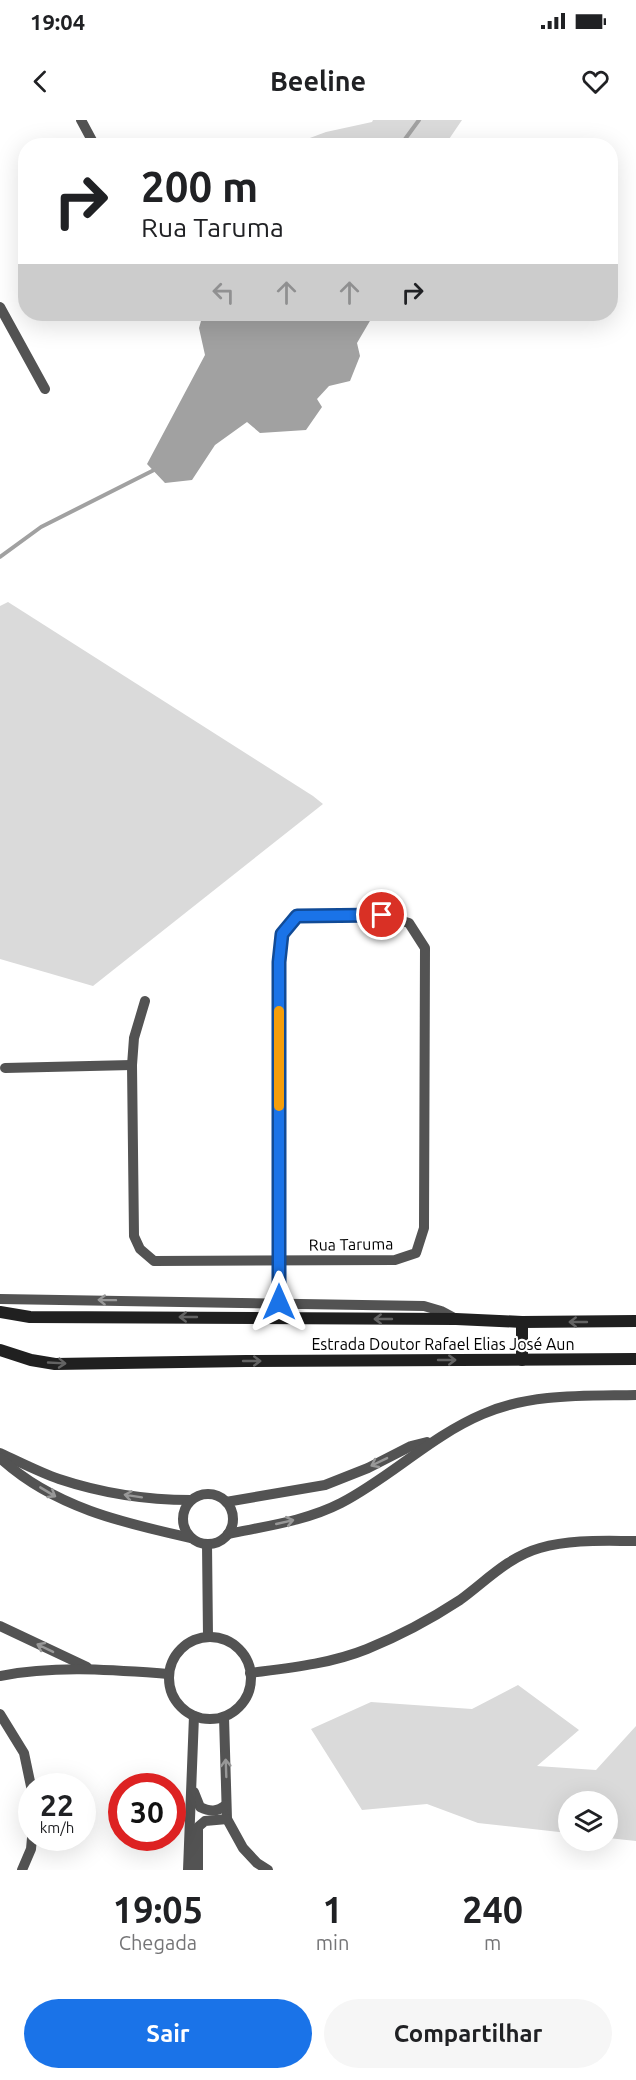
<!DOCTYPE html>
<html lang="pt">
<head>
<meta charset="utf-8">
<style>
  body { margin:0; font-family:Ubuntu,sans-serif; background:#f6f6f6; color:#202124; height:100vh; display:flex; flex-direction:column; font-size:22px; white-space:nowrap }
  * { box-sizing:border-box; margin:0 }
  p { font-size:20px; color:#757577 }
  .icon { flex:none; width:33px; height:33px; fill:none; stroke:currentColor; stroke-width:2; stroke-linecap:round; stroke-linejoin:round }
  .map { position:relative; height:1750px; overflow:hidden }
  .drawer { display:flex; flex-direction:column; background:#fff; flex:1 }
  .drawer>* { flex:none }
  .guide { position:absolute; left:18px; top:18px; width:600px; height:183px; border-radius:24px; box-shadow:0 6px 24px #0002; background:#fff; color:#202124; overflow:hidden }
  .fabs { position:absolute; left:558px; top:1671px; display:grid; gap:12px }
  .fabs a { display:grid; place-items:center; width:60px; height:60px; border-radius:50%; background:#fff; box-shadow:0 6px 24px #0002; font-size:30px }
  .speed { position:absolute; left:18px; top:1653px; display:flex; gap:12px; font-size:30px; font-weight:700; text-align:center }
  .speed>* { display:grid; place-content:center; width:78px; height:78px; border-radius:50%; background:#fff; box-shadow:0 6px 24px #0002; line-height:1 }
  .speed small { font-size:15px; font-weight:400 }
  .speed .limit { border:9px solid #d22; background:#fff; color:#111 }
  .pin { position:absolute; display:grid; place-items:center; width:51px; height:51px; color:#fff; margin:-26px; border:3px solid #fff; border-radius:50%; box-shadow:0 2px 6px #0007 }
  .me { position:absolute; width:66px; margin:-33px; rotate:0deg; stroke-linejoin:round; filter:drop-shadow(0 0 4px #0008) }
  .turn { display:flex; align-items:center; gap:21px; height:126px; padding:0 24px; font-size:27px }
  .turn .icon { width:78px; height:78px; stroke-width:2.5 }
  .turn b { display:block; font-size:42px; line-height:51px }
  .lanes { display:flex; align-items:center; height:57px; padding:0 24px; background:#0003; justify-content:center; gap:30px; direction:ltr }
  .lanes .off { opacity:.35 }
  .eta { display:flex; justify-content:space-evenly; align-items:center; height:102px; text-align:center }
  .eta b { font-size:36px; font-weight:700; line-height:42px }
  .cta { display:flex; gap:12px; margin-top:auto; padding:12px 24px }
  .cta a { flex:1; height:69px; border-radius:36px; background:#1a73e8; color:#fff; font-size:24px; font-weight:700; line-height:69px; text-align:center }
  .cta a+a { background:#f6f6f6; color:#202124 }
  .status { display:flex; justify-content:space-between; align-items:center; height:42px; padding:0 30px; background:#fff; direction:ltr }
  .status svg { height:16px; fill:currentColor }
  header { display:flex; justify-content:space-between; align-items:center; height:78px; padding:0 24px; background:#fff; font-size:27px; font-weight:700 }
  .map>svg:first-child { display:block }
  .green { fill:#dadada }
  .water { fill:#a1a1a1 }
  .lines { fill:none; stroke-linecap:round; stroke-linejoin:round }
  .stream { stroke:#a1a1a1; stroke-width:4 }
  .street { stroke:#535353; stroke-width:10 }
  .secondary { stroke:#202020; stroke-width:12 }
  .oneway { stroke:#989898 }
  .oneway2 { stroke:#636363 }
  .route-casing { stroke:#114b97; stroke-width:15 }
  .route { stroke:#1a73e8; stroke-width:10 }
  .slow { stroke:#f59e0b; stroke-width:10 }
  .labels { text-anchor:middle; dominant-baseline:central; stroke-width:4.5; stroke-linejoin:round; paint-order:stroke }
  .street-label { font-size:16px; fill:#000; stroke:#fff }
</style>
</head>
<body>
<div class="status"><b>19:04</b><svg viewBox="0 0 49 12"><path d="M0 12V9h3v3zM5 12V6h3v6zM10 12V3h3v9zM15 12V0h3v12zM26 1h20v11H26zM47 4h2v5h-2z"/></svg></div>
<header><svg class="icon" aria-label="back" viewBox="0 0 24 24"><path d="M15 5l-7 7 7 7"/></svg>Beeline<svg class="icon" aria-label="heart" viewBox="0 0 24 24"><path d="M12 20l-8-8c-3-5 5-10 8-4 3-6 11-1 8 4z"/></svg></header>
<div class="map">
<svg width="636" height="1750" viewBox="0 0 636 1750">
  <rect width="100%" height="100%" fill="#fff"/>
  <g class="green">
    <polygon points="373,0 462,0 445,25 291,25 326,12 372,2"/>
    <polygon points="8,482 313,676 323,684 93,866 0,839 0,486"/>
    <polygon points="518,1565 579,1610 537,1646 596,1650 636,1606 636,1721 608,1718 608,1682 568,1682 568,1713 478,1703 427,1684 362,1690 311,1609 371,1582 472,1589"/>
  </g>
  <polygon class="water" points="203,194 374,194 357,223 360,236 350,261 329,266 317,279 322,287 306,310 260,313 247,302 215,325 192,360 165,363 147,344 205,235 199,208"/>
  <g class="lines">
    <g class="stream">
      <polyline points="400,26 419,0"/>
      <polyline points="0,437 41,407 156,349"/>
    </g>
    <g class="street">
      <polyline points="81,0 95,26"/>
      <polyline points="0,187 45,269"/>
      <polyline points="145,881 134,918 132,945 134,1116 140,1129 154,1141 395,1140 416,1133 424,1108 425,828 409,803 382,795 297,796 282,814 279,842 279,1182"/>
      <polyline points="5,948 132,945"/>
      <polyline points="0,1179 424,1186 441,1191 456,1199"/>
      <path d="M0 1333C20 1342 39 1352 59 1359 101 1373 147 1380 191 1380"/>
      <path d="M0 1338C53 1387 123 1403 191 1418"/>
      <circle cx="208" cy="1399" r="25"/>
      <polyline points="226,1382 325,1365 368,1348 411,1326 427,1322"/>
      <path d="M228 1414C266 1406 306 1401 341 1383 391 1357 431 1316 483 1294 531 1273 586 1276 636 1275"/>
      <polyline points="207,1424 208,1517"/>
      <polyline points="0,1506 87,1547"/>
      <circle cx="210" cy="1558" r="41"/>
      <path d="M250 1553C289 1548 330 1544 367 1529 399 1516 431 1499 460 1480 486 1461 508 1437 540 1428 571 1419 604 1421 636 1421"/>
      <path d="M0 1556C56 1545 113 1550 169 1554"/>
      <polyline points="0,1594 24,1633 32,1671"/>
      <polyline points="224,1597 227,1699 243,1728 257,1743 268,1750"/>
      <path d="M194 1672 200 1687C210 1692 217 1692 226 1685"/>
      <polyline points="22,1750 31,1729 32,1718"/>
      <polyline points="188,1750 194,1596"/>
      <polyline points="198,1750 198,1707 205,1701 227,1699"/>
    </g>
    <g class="secondary">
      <polyline points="0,1192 30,1197 456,1199 522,1202 636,1201"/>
      <polyline points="522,1202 522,1240"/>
      <polyline points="0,1230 31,1240 55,1244 246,1241 636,1239"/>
    </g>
  </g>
  <defs><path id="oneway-shaft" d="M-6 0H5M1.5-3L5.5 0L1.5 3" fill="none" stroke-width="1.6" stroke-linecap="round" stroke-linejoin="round" transform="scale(1.5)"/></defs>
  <g class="oneway">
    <use href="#oneway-shaft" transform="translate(107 1180) rotate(-179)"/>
    <use href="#oneway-shaft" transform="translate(379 1342) rotate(154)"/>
    <use href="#oneway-shaft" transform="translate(48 1372) rotate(31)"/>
    <use href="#oneway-shaft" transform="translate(133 1376) rotate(-171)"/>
    <use href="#oneway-shaft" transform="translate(285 1402) rotate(-13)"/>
    <use href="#oneway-shaft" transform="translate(45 1528) rotate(-154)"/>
    <use href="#oneway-shaft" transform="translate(226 1648) rotate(-92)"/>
  </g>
  <g class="oneway2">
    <use href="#oneway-shaft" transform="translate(188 1197) rotate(-180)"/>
    <use href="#oneway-shaft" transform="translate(383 1199) rotate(-180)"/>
    <use href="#oneway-shaft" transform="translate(578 1202) rotate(180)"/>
    <use href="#oneway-shaft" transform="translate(447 1240)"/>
    <use href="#oneway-shaft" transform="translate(252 1241)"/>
    <use href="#oneway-shaft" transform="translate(57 1243) rotate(3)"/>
  </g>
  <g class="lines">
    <g class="route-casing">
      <polyline id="route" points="279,1182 279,842 282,814 297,796 382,795"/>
    </g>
    <use href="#route" class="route"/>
    <polyline class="slow" points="279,986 279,891"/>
  </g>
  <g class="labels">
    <g class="street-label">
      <text transform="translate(351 1124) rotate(-1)">Rua Taruma</text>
      <text x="443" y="1224">Estrada Doutor Rafael Elias José Aun</text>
    </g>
  </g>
</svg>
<div class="fabs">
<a><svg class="icon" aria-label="layers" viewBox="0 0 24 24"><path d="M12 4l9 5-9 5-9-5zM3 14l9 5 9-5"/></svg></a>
</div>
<div class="speed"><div>22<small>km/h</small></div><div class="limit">30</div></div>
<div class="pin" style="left:382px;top:795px;background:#d93025"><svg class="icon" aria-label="arrive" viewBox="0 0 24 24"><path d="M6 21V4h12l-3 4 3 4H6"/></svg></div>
<svg class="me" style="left:279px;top:1182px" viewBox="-20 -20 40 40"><path d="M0-17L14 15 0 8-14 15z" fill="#1a73e8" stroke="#fff" stroke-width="4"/></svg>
<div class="guide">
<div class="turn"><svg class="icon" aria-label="right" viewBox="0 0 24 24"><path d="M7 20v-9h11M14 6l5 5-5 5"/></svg><div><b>200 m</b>Rua Taruma</div></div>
<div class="lanes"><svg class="icon off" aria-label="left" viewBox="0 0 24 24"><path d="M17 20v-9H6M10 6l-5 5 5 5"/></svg><svg class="icon off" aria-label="ahead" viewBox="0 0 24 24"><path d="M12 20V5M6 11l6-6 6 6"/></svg><svg class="icon off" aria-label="ahead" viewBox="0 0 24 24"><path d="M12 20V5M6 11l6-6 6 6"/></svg><svg class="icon" aria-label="right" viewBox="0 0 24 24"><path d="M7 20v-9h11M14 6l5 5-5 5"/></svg></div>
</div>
</div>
<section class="drawer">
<div class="eta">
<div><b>19:05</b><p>Chegada</p></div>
<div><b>1</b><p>min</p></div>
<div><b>240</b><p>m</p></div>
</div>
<div class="cta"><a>Sair</a><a>Compartilhar</a></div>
</section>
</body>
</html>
